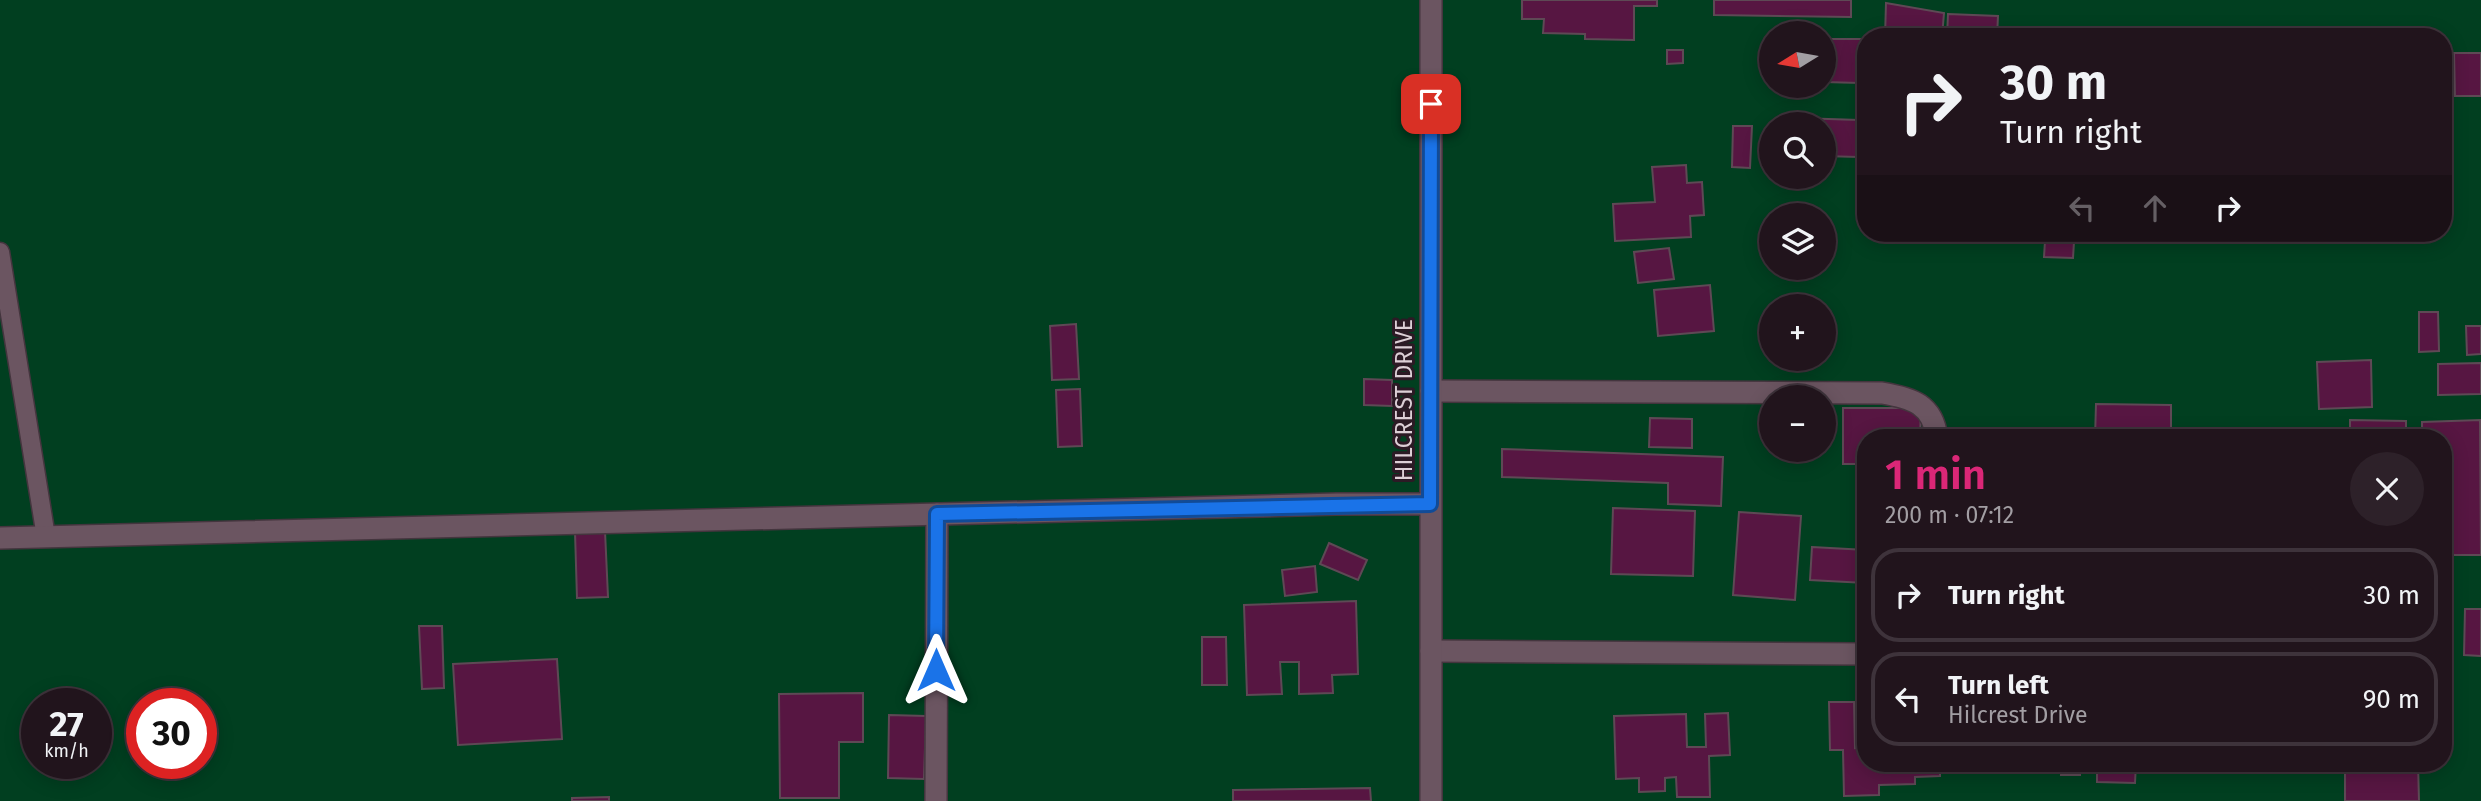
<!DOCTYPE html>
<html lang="en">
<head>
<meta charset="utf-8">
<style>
  body { margin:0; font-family:"Fira Sans",sans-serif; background:#2d2129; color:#f1f3f6; height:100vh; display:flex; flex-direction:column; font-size:26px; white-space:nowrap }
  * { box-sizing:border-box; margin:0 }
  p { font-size:23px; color:#a29ea3 }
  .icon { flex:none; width:38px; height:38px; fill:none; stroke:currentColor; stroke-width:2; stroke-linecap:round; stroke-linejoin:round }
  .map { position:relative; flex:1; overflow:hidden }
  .sheet { position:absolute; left:1857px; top:429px; width:595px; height:343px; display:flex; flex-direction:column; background:#21141c; border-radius:28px; box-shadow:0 4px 18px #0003,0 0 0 2px #3e333b }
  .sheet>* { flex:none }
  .banner { position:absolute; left:1857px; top:28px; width:595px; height:214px; border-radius:28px; box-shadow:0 4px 18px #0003,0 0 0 2px #3e333b; background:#21141c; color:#f1f3f6; overflow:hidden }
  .needle { width:46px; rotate:259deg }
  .tools { position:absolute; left:1759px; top:21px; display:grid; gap:14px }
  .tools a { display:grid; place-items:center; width:77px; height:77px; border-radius:50%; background:#21141c; box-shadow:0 4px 18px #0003,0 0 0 2px #3e333b; font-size:35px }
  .speed { position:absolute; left:21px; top:688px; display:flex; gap:14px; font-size:35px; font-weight:700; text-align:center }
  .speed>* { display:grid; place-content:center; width:91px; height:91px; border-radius:50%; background:#21141c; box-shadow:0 4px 18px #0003,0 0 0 2px #3e333b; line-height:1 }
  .speed small { font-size:18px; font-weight:400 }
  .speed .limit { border:10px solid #d22; background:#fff; color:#111 }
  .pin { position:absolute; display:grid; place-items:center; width:60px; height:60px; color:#fff; margin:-30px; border-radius:14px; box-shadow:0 4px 10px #0006 }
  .me { position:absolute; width:77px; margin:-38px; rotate:0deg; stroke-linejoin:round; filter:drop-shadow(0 0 5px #0008) }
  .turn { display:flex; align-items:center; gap:24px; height:147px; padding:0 28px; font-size:32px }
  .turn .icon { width:91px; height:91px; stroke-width:2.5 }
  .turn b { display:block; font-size:49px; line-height:60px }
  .lanes { display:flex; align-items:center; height:66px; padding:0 28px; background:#0003; justify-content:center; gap:35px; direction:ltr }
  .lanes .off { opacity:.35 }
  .round { display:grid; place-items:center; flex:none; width:74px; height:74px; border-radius:37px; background:#2d2129 }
  .summary { display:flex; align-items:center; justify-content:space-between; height:119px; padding:0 28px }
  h1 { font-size:42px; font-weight:600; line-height:52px; color:#db2777 }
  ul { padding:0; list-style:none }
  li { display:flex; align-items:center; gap:21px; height:94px; margin:0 14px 10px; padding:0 14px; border:4px solid #3e333b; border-radius:28px }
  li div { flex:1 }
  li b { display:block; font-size:26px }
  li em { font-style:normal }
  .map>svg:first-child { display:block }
  .green { fill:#013f20; fill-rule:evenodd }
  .building { fill:#571642; stroke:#5e4955; stroke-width:2 }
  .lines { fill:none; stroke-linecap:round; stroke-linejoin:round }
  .lane-casing { stroke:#44353e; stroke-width:21 }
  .street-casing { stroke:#44353e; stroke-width:24 }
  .lane { stroke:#6b5561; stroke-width:18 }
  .street { stroke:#6b5561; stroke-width:21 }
  .route-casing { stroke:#114b97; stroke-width:18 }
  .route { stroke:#1a73e8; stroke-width:12 }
  .labels { text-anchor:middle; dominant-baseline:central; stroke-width:6; stroke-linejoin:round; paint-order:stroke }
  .street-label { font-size:23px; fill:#dccfd6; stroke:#2c1a25 }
</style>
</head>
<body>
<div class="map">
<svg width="2481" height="801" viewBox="0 0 2481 801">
  <rect width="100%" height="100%" fill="#2c1a25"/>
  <path class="green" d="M0 0H2481V801H0ZM1771 33H1824V86H1771ZM1866 37H2443V233H1866ZM1771 124H1824V177H1771ZM1771 215H1824V268H1771ZM1771 306H1824V359H1771ZM1771 397H1824V450H1771ZM1866 438H2443V763H1866ZM37 704H96V763H37ZM142 704H201V763H142Z"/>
  <g class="building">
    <polygon points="1522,0 1657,0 1657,6 1634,6 1634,40 1585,39 1585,34 1543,33 1544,19 1522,19"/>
    <polygon points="1714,0 1851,0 1851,17 1714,15"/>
    <polygon points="1886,3 1944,13 1942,37 1885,37"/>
    <polygon points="1948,14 1998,16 1997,37 1947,37"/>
    <polygon points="2160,27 2243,28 2243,37 2160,37"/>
    <polygon points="1824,39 1861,39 1860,83 1824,82"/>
    <polygon points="1667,50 1683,50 1683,63 1667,64"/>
    <polygon points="2454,53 2481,53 2481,96 2455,96"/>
    <polygon points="1797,118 1859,120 1858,157 1824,156 1824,124 1797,124"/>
    <polygon points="1733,126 1752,126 1750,168 1732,167"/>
    <polygon points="1865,136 1866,136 1866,188 1863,188"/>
    <polygon points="1686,165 1687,183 1702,182 1704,215 1690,216 1691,237 1615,241 1613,204 1655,202 1652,167"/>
    <polygon points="1907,233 1947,233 1946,243 1906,242"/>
    <polygon points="1996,233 2097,233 2096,243 2074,242 2073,258 2044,257 2045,241 1996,240"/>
    <polygon points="1669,248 1674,279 1638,283 1634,252"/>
    <polygon points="1710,285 1714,331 1658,336 1654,290"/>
    <polygon points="2419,312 2438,312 2439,351 2419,352"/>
    <polygon points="1076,324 1079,379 1052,380 1050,326"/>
    <polygon points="2466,326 2481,326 2481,354 2467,355"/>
    <polygon points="2371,360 2372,407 2319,409 2317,362"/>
    <polygon points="2481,363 2481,394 2438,395 2438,364"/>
    <polygon points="1364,379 1392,380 1392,406 1364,405"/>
    <polygon points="1080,389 1082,446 1058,447 1056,390"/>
    <polygon points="2096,404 2171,405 2171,438 2095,438"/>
    <polygon points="1843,408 1921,408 1920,438 1866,438 1866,464 1843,464"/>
    <polygon points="1650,418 1692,419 1692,448 1649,447"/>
    <polygon points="2350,420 2406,421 2406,438 2350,438"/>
    <polygon points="2480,420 2481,555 2445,555 2446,587 2443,587 2443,438 2422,438 2422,422"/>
    <polygon points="1502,449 1723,457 1721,506 1668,504 1668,483 1502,477"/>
    <polygon points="1613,508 1695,511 1693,576 1611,574"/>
    <polygon points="1739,512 1801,516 1795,600 1733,595"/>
    <polygon points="605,531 608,597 577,598 575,532"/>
    <polygon points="1329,543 1367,560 1358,580 1320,564"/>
    <polygon points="1812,547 1866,550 1865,583 1810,580"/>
    <polygon points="1315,566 1317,592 1285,596 1282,570"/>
    <polygon points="1356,601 1358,674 1332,675 1333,693 1299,694 1299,662 1280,662 1282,694 1247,695 1244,605"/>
    <polygon points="2465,609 2481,609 2481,656 2464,655"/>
    <polygon points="419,626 442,626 444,688 422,689"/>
    <polygon points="1202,637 1226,637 1227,685 1202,685"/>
    <polygon points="557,659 562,739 458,745 453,664"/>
    <polygon points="863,693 863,742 839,742 839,798 780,798 779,694"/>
    <polygon points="1829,702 1854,702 1855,748 1863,747 1863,729 1866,729 1866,763 1940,763 1940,776 1915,777 1915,784 1879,785 1879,795 1844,796 1843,750 1830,750"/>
    <polygon points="1728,713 1730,755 1709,756 1710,797 1677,797 1676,777 1665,778 1665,791 1639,792 1639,778 1616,779 1614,716 1686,714 1687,747 1706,747 1705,714"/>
    <polygon points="889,715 926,716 924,779 888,778"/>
    <polygon points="2036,763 2136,763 2135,783 2097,782 2097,765 2080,765 2080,775 2061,775 2062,765"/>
    <polygon points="2345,763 2418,763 2419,801 2345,801"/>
    <polygon points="1370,788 1371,801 1233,801 1233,790"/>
    <polygon points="609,797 609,801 572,801 572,798"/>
  </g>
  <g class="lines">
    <g class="lane-casing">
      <polyline id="lane" points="0,252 46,537"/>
    </g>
    <g class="street-casing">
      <g id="street">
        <path d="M1431 391 1882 393C1912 398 1933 404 1937 438"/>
        <polyline points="0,538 1337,504 1430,504"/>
        <polyline points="1431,651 1866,654"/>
        <polyline points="936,801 937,514"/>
        <polyline points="1431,801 1431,0"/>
      </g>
    </g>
    <use href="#lane" class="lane"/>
    <use href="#street" class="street"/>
  </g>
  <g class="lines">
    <g class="route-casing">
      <polyline id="route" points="936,670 937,514 1430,504 1431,104"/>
    </g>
    <use href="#route" class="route"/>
  </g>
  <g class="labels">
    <g class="street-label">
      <text transform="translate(1404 400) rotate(-90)">HILCREST DRIVE</text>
    </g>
  </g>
</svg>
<div class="tools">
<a><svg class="needle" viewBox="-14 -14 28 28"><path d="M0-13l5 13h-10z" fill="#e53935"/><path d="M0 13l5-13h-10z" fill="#a29ea3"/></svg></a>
<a><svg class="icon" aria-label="search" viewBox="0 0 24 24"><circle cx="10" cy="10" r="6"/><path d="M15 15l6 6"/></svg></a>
<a><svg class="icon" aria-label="layers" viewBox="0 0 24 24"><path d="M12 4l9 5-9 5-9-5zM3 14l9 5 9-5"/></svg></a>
<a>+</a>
<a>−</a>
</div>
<div class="speed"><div>27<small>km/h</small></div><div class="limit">30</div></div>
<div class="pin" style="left:1431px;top:104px;background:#d93025"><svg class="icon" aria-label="arrive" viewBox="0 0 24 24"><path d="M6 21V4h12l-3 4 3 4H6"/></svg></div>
<svg class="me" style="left:936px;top:670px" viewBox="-20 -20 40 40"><path d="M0-17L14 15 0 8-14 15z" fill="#1a73e8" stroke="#fff" stroke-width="4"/></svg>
<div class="banner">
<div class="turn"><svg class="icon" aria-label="right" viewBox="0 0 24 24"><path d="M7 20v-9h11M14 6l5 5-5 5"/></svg><div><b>30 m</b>Turn right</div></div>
<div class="lanes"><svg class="icon off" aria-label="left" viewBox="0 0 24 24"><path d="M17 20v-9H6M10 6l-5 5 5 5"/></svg><svg class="icon off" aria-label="ahead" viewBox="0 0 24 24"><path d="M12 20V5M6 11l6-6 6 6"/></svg><svg class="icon" aria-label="right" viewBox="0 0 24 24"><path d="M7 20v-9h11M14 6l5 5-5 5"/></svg></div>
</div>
<section class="sheet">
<div class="summary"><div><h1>1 min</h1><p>200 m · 07:12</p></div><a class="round"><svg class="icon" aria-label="close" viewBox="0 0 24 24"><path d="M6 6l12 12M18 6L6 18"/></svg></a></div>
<ul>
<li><svg class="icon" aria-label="right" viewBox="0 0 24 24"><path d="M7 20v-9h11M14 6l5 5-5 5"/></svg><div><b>Turn right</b></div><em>30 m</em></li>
<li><svg class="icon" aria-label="left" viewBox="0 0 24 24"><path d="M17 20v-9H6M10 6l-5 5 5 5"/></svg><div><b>Turn left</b><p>Hilcrest Drive</p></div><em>90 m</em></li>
</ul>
</section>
</div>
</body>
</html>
